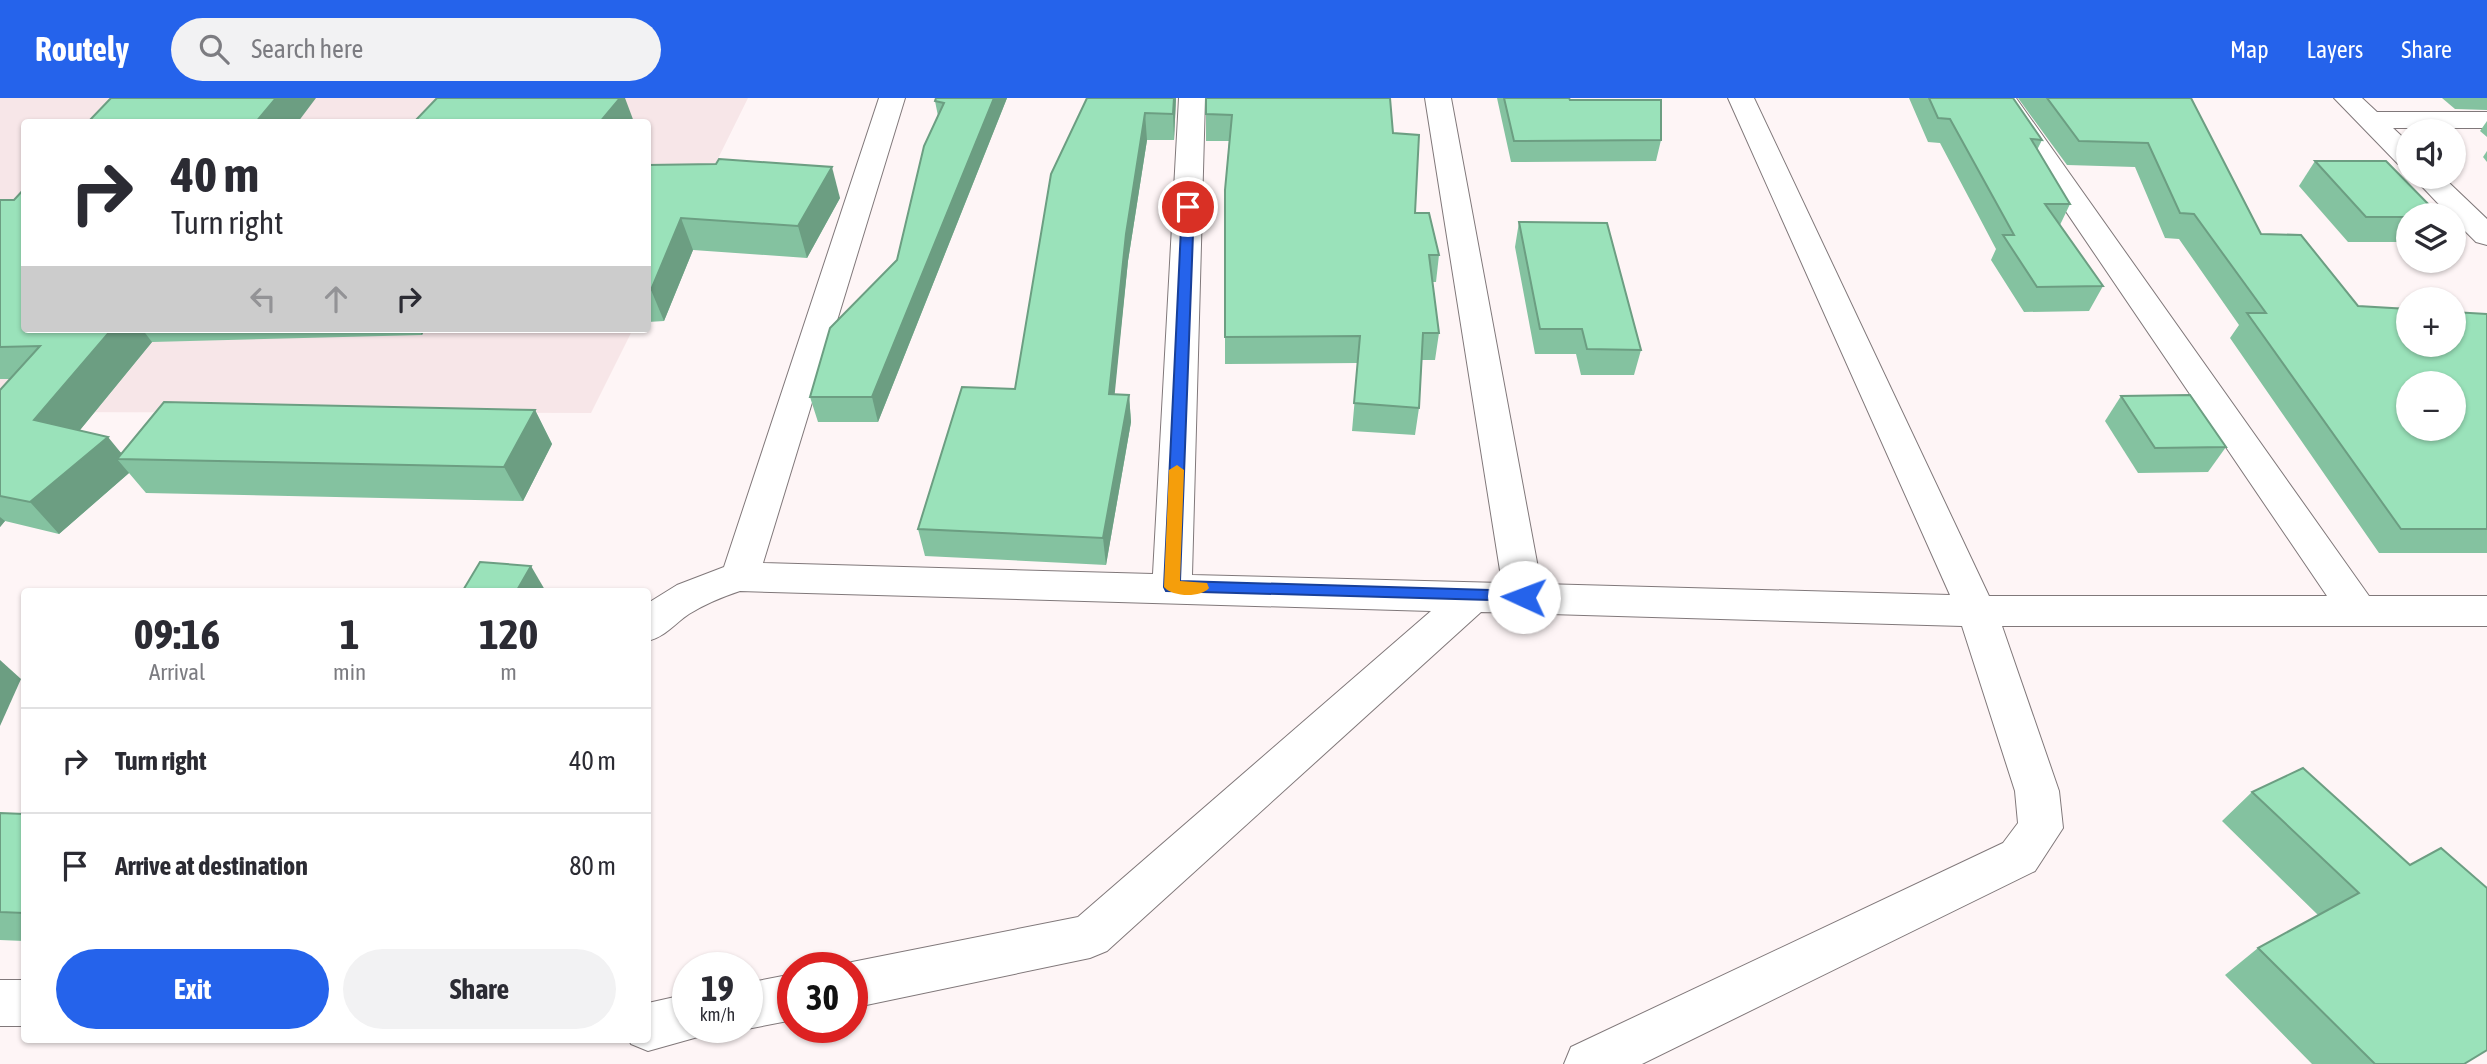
<!DOCTYPE html>
<html lang="en">
<head>
<meta charset="utf-8">
<style>
  body { margin:0; font-family:"Asap Condensed",sans-serif; background:#f2f2f3; color:#2b2b33; height:100vh; display:flex; flex-direction:column; font-size:26px; white-space:nowrap }
  * { box-sizing:border-box; margin:0 }
  p { font-size:23px; color:#7c7c81 }
  .icon { flex:none; width:38px; height:38px; fill:none; stroke:currentColor; stroke-width:2; stroke-linecap:round; stroke-linejoin:round }
  .map { position:relative; flex:1; overflow:hidden }
  .panel { position:absolute; left:21px; top:490px; width:630px; height:455px; display:flex; flex-direction:column; background:#fff; border-radius:7px; box-shadow:0 2px 5px #0004 }
  .panel>* { flex:none }
  .hud { position:absolute; left:21px; top:21px; width:630px; height:214px; border-radius:7px; box-shadow:0 2px 5px #0004; background:#fff; color:#2b2b33; overflow:hidden }
  .controls { position:absolute; left:2396px; top:21px; display:grid; gap:14px }
  .controls a { display:grid; place-items:center; width:70px; height:70px; border-radius:50%; background:#fff; box-shadow:0 2px 5px #0004; font-size:35px }
  .speed { position:absolute; left:672px; top:854px; display:flex; gap:14px; font-size:35px; font-weight:700; text-align:center }
  .speed>* { display:grid; place-content:center; width:91px; height:91px; border-radius:50%; background:#fff; box-shadow:0 2px 5px #0004; line-height:1 }
  .speed small { font-size:18px; font-weight:400 }
  .speed .limit { border:10px solid #d22; background:#fff; color:#111 }
  .pin { position:absolute; display:grid; place-items:center; width:60px; height:60px; color:#fff; margin:-30px; border:4px solid #fff; border-radius:50%; box-shadow:0 2px 7px #0007 }
  .me { position:absolute; width:77px; margin:-38px; rotate:272deg; stroke-linejoin:round; filter:drop-shadow(0 0 5px #0008) }
  .turn { display:flex; align-items:center; gap:24px; height:147px; padding:0 35px; font-size:32px }
  .turn .icon { width:91px; height:91px; stroke-width:2.5 }
  .turn b { display:block; font-size:49px; line-height:60px }
  .lanes { display:flex; align-items:center; height:66px; padding:0 35px; background:#0003; justify-content:center; gap:35px; direction:ltr }
  .lanes .off { opacity:.35 }
  .eta { display:flex; justify-content:space-evenly; align-items:center; height:119px; text-align:center }
  .eta b { font-size:42px; font-weight:700; line-height:49px }
  .button { display:flex; gap:14px; margin-top:auto; padding:14px 35px }
  .button a { flex:1; height:80px; border-radius:42px; background:#2563eb; color:#fff; font-size:28px; font-weight:700; line-height:80px; text-align:center }
  .button a+a { background:#f2f2f3; color:#2b2b33 }
  ul { padding:0; list-style:none }
  li { display:flex; align-items:center; gap:21px; height:105px; padding:0 35px; border-top:2px solid #e1e1e2 }
  li div { flex:1 }
  li b { display:block; font-size:26px }
  li em { font-style:normal }
  header { display:flex; align-items:center; gap:42px; box-sizing:border-box; height:98px; padding:0 35px; background:#2563eb; color:#fff }
  header strong { font-size:33px }
  nav { display:flex; gap:38px; margin-inline-start:auto; font-size:24px }
  .search { width:490px; height:63px; background:#f2f2f3; display:flex; align-items:center; gap:18px; box-sizing:border-box; padding:0 24px; border-radius:38px; color:#7c7c81; font-size:26px }
  .map>svg:first-child { display:block }
  .built { fill:#f7e6e8 }
  .lines { fill:none; stroke-linecap:round; stroke-linejoin:round }
  .minor-casing { stroke:#80787a; stroke-width:2 }
  .minor { fill:#fff; fill-rule:evenodd }
  .wall { fill:#84c2a0 }
  .shaded-wall { fill:#6c9e82 }
  .building { fill:#9ae2ba; stroke:#6c9e82; stroke-width:2; fill-rule:evenodd }
  .route { fill:#2563eb; stroke:#184099; stroke-width:2 }
  .slow { fill:#f59e0b }
</style>
</head>
<body>
<header>
<strong>Routely</strong>
<div class="search"><svg class="icon" aria-label="search" viewBox="0 0 24 24"><circle cx="10" cy="10" r="6"/><path d="M15 15l6 6"/></svg>Search here</div>
<nav><a>Map</a><a>Layers</a><a>Share</a></nav>
</header>
<div class="map">
<svg width="2487" height="966" viewBox="0 0 2487 966">
  <rect width="100%" height="100%" fill="#fef5f6"/>
  <polygon class="built" points="0,0 748,0 648,202 648,24 24,24 24,231 633,231 591,315 0,314"/>
  <g class="lines">
    <g class="minor-casing">
      <g id="minor">
        <path d="M879 0H905L763 465 1153 476 1179 0H1205L1192 477 1502 485 1425 0H1451L1541 486 1950 497 1728 0H1754L1989 498H2327L1989 0H2016L2369 498H2487V528H2002L2059 693 2063 730 2035 773 1642 966H1564L1571 949 2003 745 2018 725 2015 693 1962 528 1481 514 1107 853 1090 860 852 910V870H838L852 864 1078 819 1431 513 740 493C722 499 705 506 689 516 674 526 665 539 648 543V505L677 487 724 469Z"/>
        <polygon points="2334,0 2362,0 2377,14 2487,14 2487,30 2393,30 2408,44 2408,68 2398,66"/>
        <polygon points="2413,79 2443,79 2487,121 2487,147 2476,144 2454,122 2454,117 2449,117"/>
        <polygon points="793,876 793,922 747,931 742,929 747,929 747,885"/>
        <rect x="0" y="882" width="24" height="46"/>
        <polygon points="688,896 688,929 709,929 705,937 648,953 631,946 629,942 648,942 648,905"/>
      </g>
    </g>
    <use href="#minor" class="minor"/>
  </g>
  <g class="wall">
    <polygon points="1007,0 878,324 818,324 810,299 897,162 938,18 935,3"/>
    <polygon points="1087,0 1176,0 1174,42 1147,42 1128,163 1114,296 1129,297 1131,324 1106,467 925,458 918,431 1015,291"/>
    <polygon points="1206,0 1393,35 1415,115 1439,157 1436,184 1432,184 1439,235 1435,262 1422,262 1419,310 1415,337 1352,333 1358,265 1225,266 1225,92 1229,43 1206,43"/>
    <polygon points="1497,0 1569,0 1570,2 1661,42 1656,63 1511,64"/>
    <polygon points="1909,0 2013,0 2042,42 2037,52 2070,106 2060,127 2103,188 2089,213 2024,214 1991,162 1996,151 1940,45 1928,44"/>
    <polygon points="2018,0 2191,0 2261,136 2358,208 2487,216 2487,455 2379,455 2230,240 2239,227 2179,141 2165,140 2135,69 2067,67"/>
    <polygon points="2442,0 2487,0 2487,12 2455,11"/>
    <polygon points="2487,23 2487,39 2480,33"/>
    <polygon points="2487,53 2487,64 2483,59"/>
    <polygon points="2315,63 2408,117 2408,144 2348,144 2299,88"/>
    <polygon points="648,67 840,100 807,160 693,152 664,223 648,224"/>
    <polygon points="0,102 24,231 555,231 424,233 422,237 152,244 80,332 122,355 535,312 552,346 523,403 146,395 129,375 59,436 5,423 0,429 0,292 10,281 0,281"/>
    <polygon points="1519,124 1641,252 1634,277 1581,277 1576,256 1535,256 1515,149"/>
    <polygon points="2121,298 2226,349 2208,374 2138,375 2105,323"/>
    <polygon points="2252,694 2410,767 2464,966 2312,966 2225,877 2258,850 2318,817 2222,723"/>
    <polygon points="0,715 24,716 24,843 0,842"/>
  </g>
  <g class="shaded-wall">
    <polygon points="276,0 316,0 298,24 256,24"/>
    <polygon points="620,0 625,0 634,24 600,24"/>
    <polygon points="994,0 1007,0 878,324 872,299"/>
    <polygon points="1174,0 1176,0 1174,42 1173,16"/>
    <polygon points="1145,15 1147,42 1128,163 1112,323 1109,296 1126,136"/>
    <polygon points="832,69 840,100 807,160 798,128"/>
    <polygon points="681,120 693,152 664,223 651,192"/>
    <polygon points="112,231 142,231 152,244 62,354 34,322"/>
    <polygon points="418,231 423,231 424,233 422,237"/>
    <polygon points="1129,297 1131,324 1106,467 1103,440"/>
    <polygon points="535,312 552,346 523,403 504,369"/>
    <polygon points="108,339 126,361 117,361 129,375 59,436 30,404"/>
    <polygon points="0,419 5,423 0,429"/>
    <polygon points="531,468 545,492 545,494 516,494"/>
    <polygon points="0,562 21,581 0,628"/>
  </g>
  <g class="building">
    <polygon points="111,0 276,0 256,24 88,24"/>
    <polygon points="437,0 620,0 600,24 414,24"/>
    <polygon points="936,0 994,0 872,299 810,299 830,230 897,162 924,48 944,5 935,3"/>
    <polygon points="1087,0 1174,0 1173,16 1145,15 1126,136 1109,296 1129,297 1103,440 918,431 962,289 1015,291 1051,76"/>
    <polygon points="1206,0 1390,0 1393,35 1419,37 1415,115 1429,115 1439,157 1429,157 1439,235 1423,235 1419,310 1354,305 1360,238 1225,239 1225,92 1232,17 1206,16"/>
    <polygon points="1504,0 1569,0 1570,2 1661,2 1661,42 1514,43"/>
    <polygon points="1929,0 2013,0 2042,42 2031,41 2070,106 2045,106 2103,188 2037,189 2003,137 2014,137 1950,21 1938,20"/>
    <path d="M2047 0H2191L2261 136 2301 137 2358 208 2408 211V247H2454V214L2487 216V431H2401L2247 215H2266L2194 116 2180 115 2148 45 2079 43ZM2408 285H2454V331H2408Z"/>
    <polygon points="719,61 832,69 798,128 681,120 651,192 648,192 648,67 716,66"/>
    <polygon points="2315,63 2386,63 2439,117 2408,117 2408,119 2366,119"/>
    <polygon points="24,91 24,231 112,231 34,322 108,339 30,404 0,398 0,292 40,248 0,249 0,102 14,102"/>
    <polygon points="1519,124 1607,125 1641,252 1587,251 1582,231 1540,231"/>
    <polygon points="2190,297 2226,349 2155,350 2121,298"/>
    <polygon points="164,304 535,312 504,369 117,361"/>
    <polygon points="480,464 531,468 516,494 462,494"/>
    <polygon points="2303,670 2410,767 2441,750 2487,790 2487,952 2464,966 2375,966 2258,850 2359,795 2252,694"/>
    <polygon points="0,715 24,716 24,815 0,814"/>
  </g>
  <polygon class="route" points="1188,105 1194,109 1180,483 1524,493 1530,495 1532,499 1530,503 1166,493 1164,489 1182,109"/>
  <path class="slow" d="M1177 367 1184 372 1180 483 1207 485 1209 490C1201 500 1172 499 1164 489L1169 372Z"/>
</svg>
<div class="controls">
<a><svg class="icon" aria-label="sound" viewBox="0 0 24 24"><path d="M4 9h4l5-4v14l-5-4H4zM17 9q2 3 0 6"/></svg></a>
<a><svg class="icon" aria-label="layers" viewBox="0 0 24 24"><path d="M12 4l9 5-9 5-9-5zM3 14l9 5 9-5"/></svg></a>
<a>+</a>
<a>−</a>
</div>
<div class="speed"><div>19<small>km/h</small></div><div class="limit">30</div></div>
<div class="pin" style="left:1188px;top:109px;background:#d93025"><svg class="icon" aria-label="arrive" viewBox="0 0 24 24"><path d="M6 21V4h12l-3 4 3 4H6"/></svg></div>
<svg class="me" style="left:1524px;top:499px" viewBox="-20 -20 40 40"><circle r="19" fill="#fff"/><path d="M0-13L10 11 0 6-10 11z" fill="#2563eb"/></svg>
<div class="hud">
<div class="turn"><svg class="icon" aria-label="right" viewBox="0 0 24 24"><path d="M7 20v-9h11M14 6l5 5-5 5"/></svg><div><b>40 m</b>Turn right</div></div>
<div class="lanes"><svg class="icon off" aria-label="left" viewBox="0 0 24 24"><path d="M17 20v-9H6M10 6l-5 5 5 5"/></svg><svg class="icon off" aria-label="ahead" viewBox="0 0 24 24"><path d="M12 20V5M6 11l6-6 6 6"/></svg><svg class="icon" aria-label="right" viewBox="0 0 24 24"><path d="M7 20v-9h11M14 6l5 5-5 5"/></svg></div>
</div>
<section class="panel">
<div class="eta">
<div><b>09:16</b><p>Arrival</p></div>
<div><b>1</b><p>min</p></div>
<div><b>120</b><p>m</p></div>
</div>
<ul>
<li><svg class="icon" aria-label="right" viewBox="0 0 24 24"><path d="M7 20v-9h11M14 6l5 5-5 5"/></svg><div><b>Turn right</b></div><em>40 m</em></li>
<li><svg class="icon" aria-label="arrive" viewBox="0 0 24 24"><path d="M6 21V4h12l-3 4 3 4H6"/></svg><div><b>Arrive at destination</b></div><em>80 m</em></li>
</ul>
<div class="button"><a>Exit</a><a>Share</a></div>
</section>
</div>
</body>
</html>
